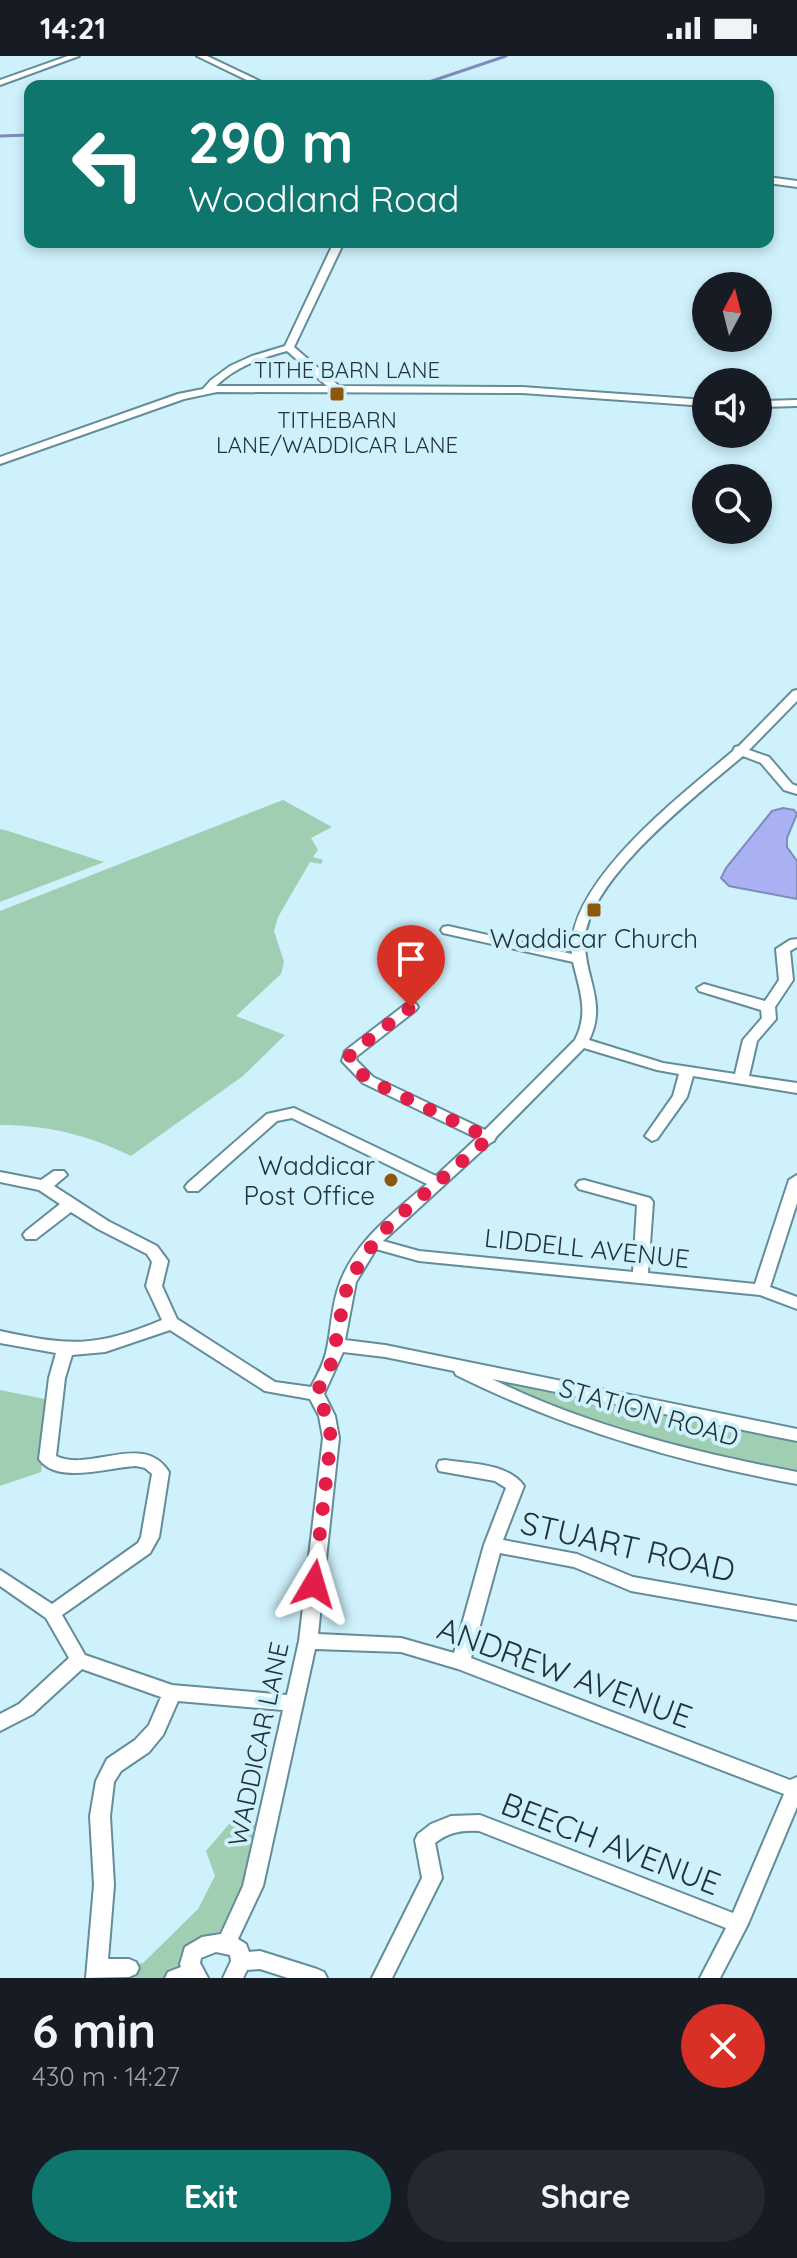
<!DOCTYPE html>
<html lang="en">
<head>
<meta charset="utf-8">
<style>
  body { margin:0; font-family:Quicksand,sans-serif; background:#242831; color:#f1f3f6; height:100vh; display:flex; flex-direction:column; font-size:30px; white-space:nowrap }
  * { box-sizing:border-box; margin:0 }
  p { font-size:26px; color:#9ea1a6 }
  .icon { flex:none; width:44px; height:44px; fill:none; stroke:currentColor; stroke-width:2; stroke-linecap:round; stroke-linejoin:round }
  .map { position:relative; height:1922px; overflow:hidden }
  .drawer { display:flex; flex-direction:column; background:#171b24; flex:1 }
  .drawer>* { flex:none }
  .top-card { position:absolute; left:24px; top:24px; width:750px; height:168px; border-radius:16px; box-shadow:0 4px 12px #0003; background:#0f766e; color:#fff; overflow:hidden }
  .needle { width:52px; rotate:7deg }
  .tools { position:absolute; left:692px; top:216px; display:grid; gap:16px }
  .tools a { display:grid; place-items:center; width:80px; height:80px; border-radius:50%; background:#171b24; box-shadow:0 4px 12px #0003; font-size:40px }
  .pin { position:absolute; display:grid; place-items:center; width:68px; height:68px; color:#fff; margin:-82px -34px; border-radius:50% 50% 50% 0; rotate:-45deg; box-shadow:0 0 8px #0007 }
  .pin .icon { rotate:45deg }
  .me { position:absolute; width:88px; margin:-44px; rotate:7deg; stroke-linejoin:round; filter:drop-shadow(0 0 6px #0008) }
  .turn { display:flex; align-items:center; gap:28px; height:168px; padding:0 32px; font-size:36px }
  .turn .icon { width:104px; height:104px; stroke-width:2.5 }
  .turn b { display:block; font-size:56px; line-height:68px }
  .round { display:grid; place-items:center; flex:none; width:84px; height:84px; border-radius:42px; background:#242831 }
  .summary { display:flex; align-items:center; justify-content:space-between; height:136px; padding:0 32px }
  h1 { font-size:48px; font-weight:800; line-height:60px }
  .action { display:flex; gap:16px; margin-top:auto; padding:16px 32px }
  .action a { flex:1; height:92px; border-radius:48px; background:#0f766e; color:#fff; font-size:32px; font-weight:800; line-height:92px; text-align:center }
  .action a+a { background:#242831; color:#f1f3f6 }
  .status { display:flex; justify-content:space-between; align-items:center; height:56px; padding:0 40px; background:#171b24; direction:ltr }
  .status svg { height:22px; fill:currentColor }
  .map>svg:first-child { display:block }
  .green { fill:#a0ceb2 }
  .water { fill:#a9b1f4; stroke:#808bbc; stroke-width:2 }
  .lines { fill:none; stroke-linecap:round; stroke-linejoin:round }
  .stream { stroke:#808bbc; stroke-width:3 }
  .minor-casing { stroke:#638d99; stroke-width:4 }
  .minor { fill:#fff; fill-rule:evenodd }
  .route { stroke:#e11d48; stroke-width:14; stroke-dasharray:0 25.2 }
  .poi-dot { fill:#8e570b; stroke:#cef1fc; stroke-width:3 }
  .labels { text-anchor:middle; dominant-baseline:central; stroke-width:8; stroke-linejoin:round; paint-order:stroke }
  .far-street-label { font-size:22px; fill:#223339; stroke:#cef1fc }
  .far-poi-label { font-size:22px; fill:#223339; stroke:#cef1fc }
  .poi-label { font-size:26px; fill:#223339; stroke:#cef1fc }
  .street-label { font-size:26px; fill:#223339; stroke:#cef1fc }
  .near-street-label { font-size:32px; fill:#223339; stroke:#cef1fc }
</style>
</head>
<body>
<div class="status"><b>14:21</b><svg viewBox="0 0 49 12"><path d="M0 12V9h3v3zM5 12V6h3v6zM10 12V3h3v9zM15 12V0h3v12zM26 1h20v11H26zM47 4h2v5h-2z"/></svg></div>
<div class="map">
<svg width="797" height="1922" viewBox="0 0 797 1922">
  <rect width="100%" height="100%" fill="#cef1fc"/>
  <g class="green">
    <path d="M283 744 332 771 311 782 318 794 313 801 323 804 321 808 310 806 278 861 274 875 284 906 281 918 236 960 285 979 243 1020 131 1100C88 1079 48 1069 0 1069V855Z"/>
    <polygon points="0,773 5,774 104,806 0,846"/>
    <polygon points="460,1310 797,1383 797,1420 601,1375"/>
    <polygon points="0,1334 50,1344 41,1416 0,1430"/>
    <polygon points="251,1766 268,1769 227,1886 203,1888 174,1922 96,1922 97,1912 143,1907 198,1853 215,1820 206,1795 230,1767"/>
  </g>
  <polygon class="water" points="783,752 794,754 797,758 787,782 787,791 797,805 797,843 729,830 721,822 726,812 772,755"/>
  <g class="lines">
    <g class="stream">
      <polyline points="417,30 506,0"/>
      <polyline points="0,80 30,79"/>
    </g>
    <g class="minor-casing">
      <g id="minor">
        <polygon points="68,0 79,0 0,29 0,24"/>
        <polygon points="197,0 207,0 270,30 259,30"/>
        <polygon points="768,121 797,125 797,131 768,127"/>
        <path d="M334 186H344L294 291 339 330 522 331 706 344V350L522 337 217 336 184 343 0 408V401L178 338 203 333 211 324 230 310 252 300 285 290ZM287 295 327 330H216C235 311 261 302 287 295Z"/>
        <polygon points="797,344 797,350 758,351 758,345"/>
        <path d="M797 634V645L749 694 769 701 792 728 797 730V738L784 734 761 707 743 700C699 737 588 823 585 883 583 920 608 946 589 984L663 1007 735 1018 743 984 762 962 761 954 699 935 697 932 704 928 765 945 779 924 776 893 790 884 797 883V891L790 895 793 924 775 951 776 963 757 985 749 1020 797 1027V1037L693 1020 687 1041 657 1083 652 1085 645 1080 673 1040 679 1018 657 1014 584 992 496 1081 494 1085 490 1087 383 1185 419 1195 633 1216 637 1149 579 1133 576 1129 579 1125 584 1124 650 1142 653 1146 648 1217 755 1228 789 1124 797 1119V1147L770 1231 797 1241V1253L760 1239 419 1205 376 1193 356 1226 345 1284 385 1289 797 1373V1385L492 1323C588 1370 692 1396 797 1416V1428C678 1406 565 1373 456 1319L454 1315 385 1301 343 1296 324 1338 335 1360 339 1382 318 1578 401 1582 454 1597 484 1489 506 1432 495 1425 439 1415 437 1410 439 1405 445 1404C470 1408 508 1407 524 1430L503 1484 577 1498 633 1521 797 1550V1564L631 1535 574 1511 500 1497 471 1602 790 1724 797 1721V1751L748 1868 720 1922H700L726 1872 479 1775C462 1774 449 1776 435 1787L442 1822 392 1922H372L422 1822 415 1784 418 1778 431 1768 451 1760 480 1759 733 1857 784 1738 458 1613 401 1596 315 1593 263 1830 238 1883 246 1888 249 1896 260 1895 317 1913 324 1916 327 1922H288L260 1913 247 1914 243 1922H223L231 1905 230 1899 216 1896 201 1902 200 1907 208 1922H165L168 1916 181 1911 180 1908 185 1891 202 1881 221 1878 243 1830 283 1654 178 1645 163 1679 149 1696 121 1715 114 1726 110 1760 114 1829 108 1903H129L136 1906 139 1912 136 1918 129 1921 86 1922 94 1829 90 1760 96 1725 107 1703 135 1684 149 1669 161 1641 82 1613 33 1658 0 1675V1658L19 1648 69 1602 46 1562 0 1530V1514L52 1548 138 1487 141 1481 152 1418 145 1412 136 1410C109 1411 57 1429 39 1403L49 1322 56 1297 0 1287V1275C70 1290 94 1292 162 1264L146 1230 152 1206 147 1198 98 1173 71 1156 36 1183H26L23 1179 26 1175 60 1148 39 1134 0 1126V1116L41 1124 54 1115H64L67 1119 54 1130 108 1165 157 1190 168 1205 162 1230 177 1263 275 1326 311 1331C317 1320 323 1309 326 1297 331 1277 331 1256 337 1236 350 1189 392 1158 427 1128L292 1062 277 1065 198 1135H188L185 1131 188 1127 267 1058 294 1052 436 1120 477 1082 363 1027 342 1005 345 995 406 948H416L418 951 416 954 357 1000 356 1004 373 1021 485 1074 575 984C589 957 580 935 573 906L443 877 441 874 443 871 448 870 572 898C565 827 684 737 733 695L735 691 739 690 793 635ZM170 1274 265 1335 310 1343 319 1360 323 1382 299 1585 287 1639 172 1629 85 1599 62 1559 150 1497 159 1481 169 1416C143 1375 90 1417 56 1400L65 1322 72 1299 105 1296Z"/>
      </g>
    </g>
    <use href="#minor" class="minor"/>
  </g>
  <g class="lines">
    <polyline class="route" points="314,1528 331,1382 327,1360 316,1338 332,1306 345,1237 362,1202 391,1167 489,1082 368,1024 349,1005 350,998 411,951"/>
  </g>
  <g class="poi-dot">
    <rect x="329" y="330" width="16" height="16" rx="4"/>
    <rect x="586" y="846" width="16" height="16" rx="4"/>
    <circle cx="391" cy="1124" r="8"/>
  </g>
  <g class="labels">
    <g class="far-street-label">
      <text x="347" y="314">TITHE BARN LANE</text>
    </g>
    <g class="far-poi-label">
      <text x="337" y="364">TITHEBARN<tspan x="337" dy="25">LANE/WADDICAR LANE</tspan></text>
    </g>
    <g class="poi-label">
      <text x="594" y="882">Waddicar Church</text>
      <text x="375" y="1109" text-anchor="end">Waddicar<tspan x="375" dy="30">Post Office</tspan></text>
    </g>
    <g class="street-label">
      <text transform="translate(587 1192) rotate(6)">LIDDELL AVENUE</text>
      <text transform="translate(649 1356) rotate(16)">STATION ROAD</text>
      <text transform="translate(258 1688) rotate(-78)">WADDICAR LANE</text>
    </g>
    <g class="near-street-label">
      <text transform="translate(628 1490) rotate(13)">STUART ROAD</text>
      <text transform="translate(565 1616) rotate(20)">ANDREW AVENUE</text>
      <text transform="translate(611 1787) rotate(21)">BEECH AVENUE</text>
    </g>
  </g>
</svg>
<div class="tools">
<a><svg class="needle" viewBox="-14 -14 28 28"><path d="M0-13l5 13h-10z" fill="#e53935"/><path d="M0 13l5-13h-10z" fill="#9ea1a6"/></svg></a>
<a><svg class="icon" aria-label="sound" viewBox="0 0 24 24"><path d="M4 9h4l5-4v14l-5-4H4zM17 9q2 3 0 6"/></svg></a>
<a><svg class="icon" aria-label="search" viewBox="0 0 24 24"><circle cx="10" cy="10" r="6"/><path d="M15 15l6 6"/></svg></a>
</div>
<div class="pin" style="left:411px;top:951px;background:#d93025"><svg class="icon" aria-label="arrive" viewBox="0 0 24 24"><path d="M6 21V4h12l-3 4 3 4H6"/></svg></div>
<svg class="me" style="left:314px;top:1528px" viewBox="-20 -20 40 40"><path d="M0-17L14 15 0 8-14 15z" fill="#e11d48" stroke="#fff" stroke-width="4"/></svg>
<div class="top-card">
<div class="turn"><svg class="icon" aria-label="left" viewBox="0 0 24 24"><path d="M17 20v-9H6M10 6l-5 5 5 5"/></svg><div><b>290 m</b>Woodland Road</div></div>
</div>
</div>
<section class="drawer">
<div class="summary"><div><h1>6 min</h1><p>430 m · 14:27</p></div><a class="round" style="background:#d93025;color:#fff"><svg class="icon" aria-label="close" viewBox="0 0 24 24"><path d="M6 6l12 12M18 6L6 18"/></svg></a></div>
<div class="action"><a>Exit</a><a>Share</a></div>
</section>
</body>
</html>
